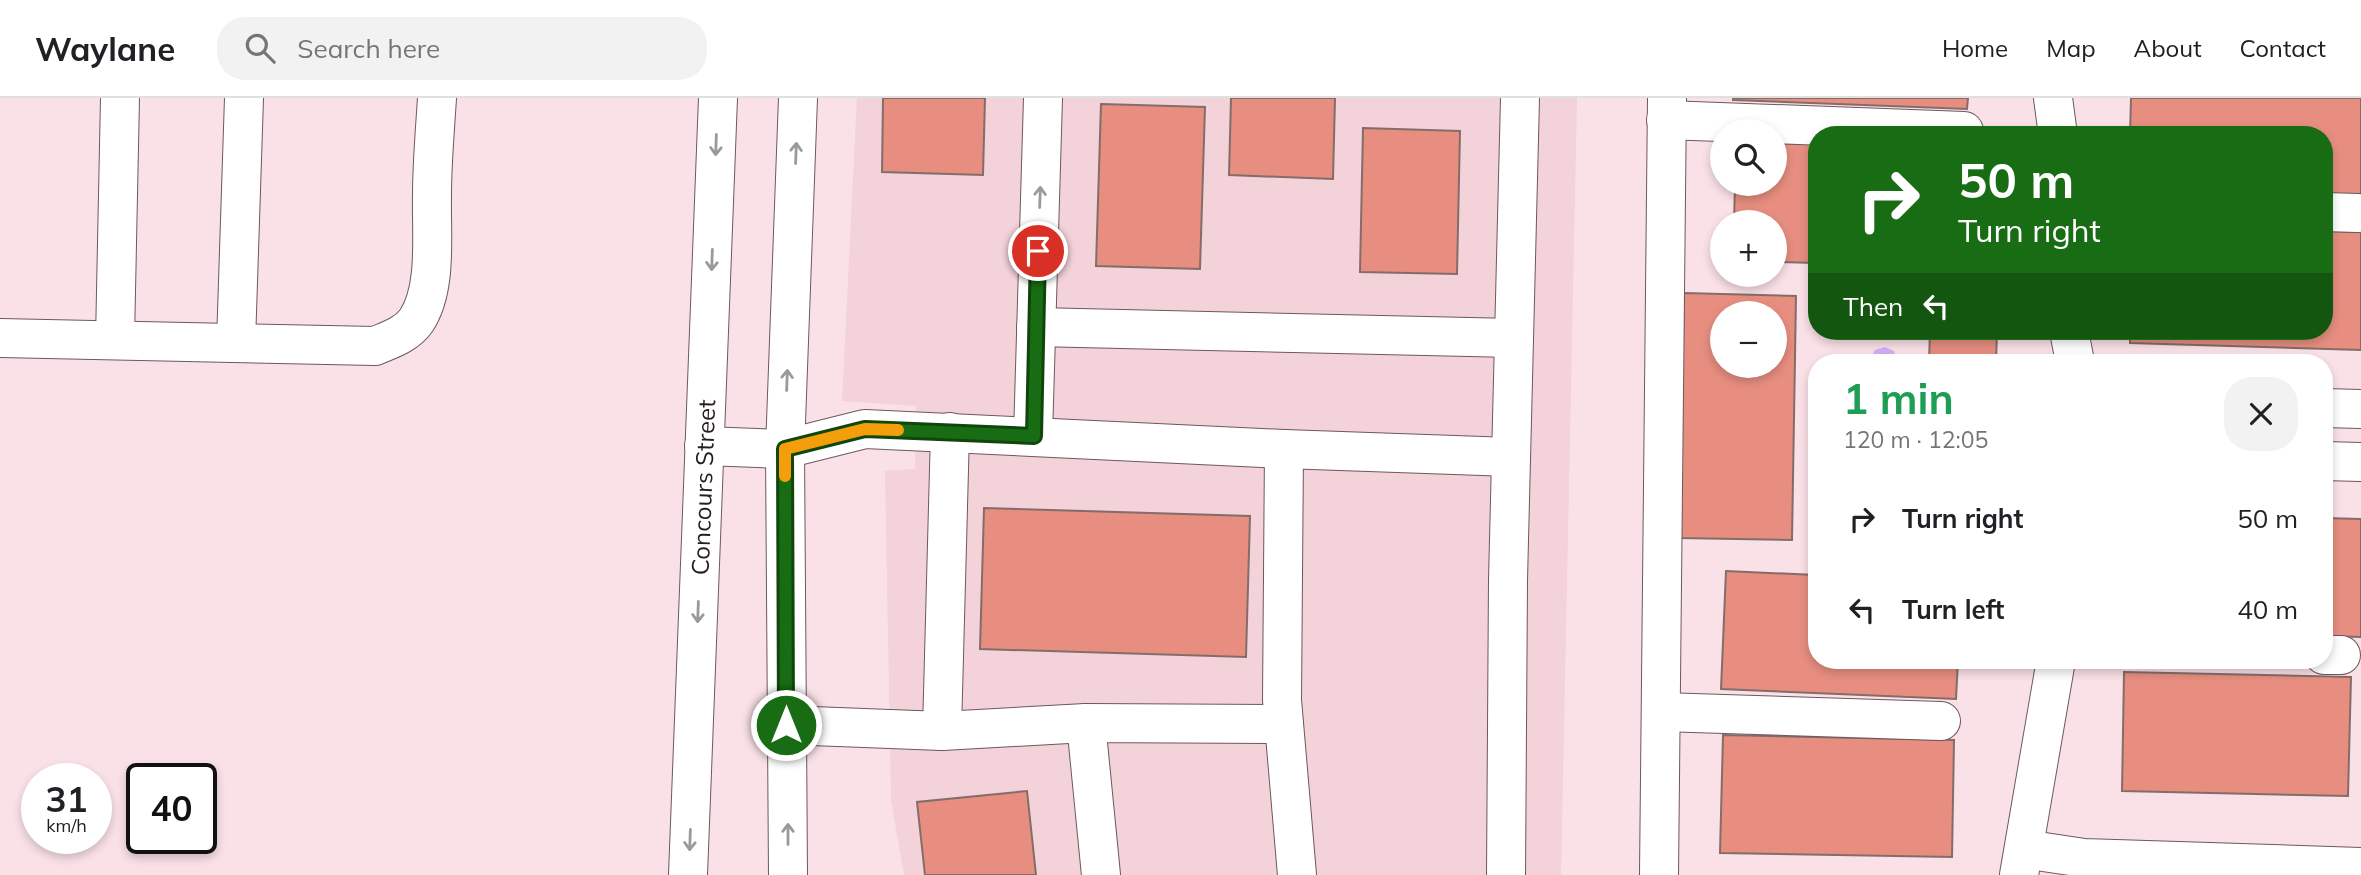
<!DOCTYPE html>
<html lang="en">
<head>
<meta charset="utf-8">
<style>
  body { margin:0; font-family:Mulish,sans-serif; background:#f2f2f2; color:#202124; height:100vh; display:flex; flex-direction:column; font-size:26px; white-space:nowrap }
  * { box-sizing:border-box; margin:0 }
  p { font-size:23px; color:#757577 }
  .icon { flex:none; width:38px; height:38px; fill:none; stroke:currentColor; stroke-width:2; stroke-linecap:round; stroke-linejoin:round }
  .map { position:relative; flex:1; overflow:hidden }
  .side { position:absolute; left:1808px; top:256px; width:525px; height:315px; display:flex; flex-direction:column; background:#fff; border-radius:28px; box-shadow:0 4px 10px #0003 }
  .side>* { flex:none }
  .hud { position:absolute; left:1808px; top:28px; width:525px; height:214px; border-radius:28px; box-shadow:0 4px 10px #0003; background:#186c13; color:#fff; overflow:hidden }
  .tools { position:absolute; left:1710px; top:21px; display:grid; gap:14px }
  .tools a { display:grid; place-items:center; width:77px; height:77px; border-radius:50%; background:#fff; box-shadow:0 4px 10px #0003; font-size:35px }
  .speed { position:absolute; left:21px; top:665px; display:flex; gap:14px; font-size:35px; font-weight:700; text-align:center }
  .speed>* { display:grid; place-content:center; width:91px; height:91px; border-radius:50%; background:#fff; box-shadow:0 4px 10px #0003; line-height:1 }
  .speed small { font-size:18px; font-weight:400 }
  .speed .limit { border:4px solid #111; border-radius:10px; background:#fff; color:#111 }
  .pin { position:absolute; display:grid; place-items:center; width:60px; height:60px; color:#fff; margin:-30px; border:4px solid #fff; border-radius:50%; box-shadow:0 2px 7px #0007 }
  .me { position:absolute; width:77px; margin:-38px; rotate:0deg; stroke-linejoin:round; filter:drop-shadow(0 0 5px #0008) }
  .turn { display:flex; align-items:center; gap:24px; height:147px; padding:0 35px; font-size:32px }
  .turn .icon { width:91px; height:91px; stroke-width:2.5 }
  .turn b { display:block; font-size:49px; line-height:60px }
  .then { display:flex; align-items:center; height:66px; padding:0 35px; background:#0003; gap:14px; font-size:26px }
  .round { display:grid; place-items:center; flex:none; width:74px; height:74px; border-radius:28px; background:#f2f2f2 }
  .summary { display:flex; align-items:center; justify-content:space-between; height:119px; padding:0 35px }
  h1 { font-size:42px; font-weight:700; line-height:52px; color:#1e9e55 }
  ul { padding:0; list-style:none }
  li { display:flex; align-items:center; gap:21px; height:91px; padding:0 35px }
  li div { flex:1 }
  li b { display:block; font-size:26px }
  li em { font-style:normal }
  header { display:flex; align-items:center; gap:42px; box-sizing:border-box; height:98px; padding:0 35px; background:#fff; border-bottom:2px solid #e0e0e0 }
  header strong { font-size:33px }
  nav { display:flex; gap:38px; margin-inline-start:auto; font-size:24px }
  .search { width:490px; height:63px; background:#f2f2f2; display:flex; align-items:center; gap:18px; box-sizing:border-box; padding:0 24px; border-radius:28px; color:#757577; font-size:26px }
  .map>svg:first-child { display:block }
  .built { fill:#f3d2da }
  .water { fill:#d1aef9 }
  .building { fill:#e78e80; stroke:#836d69; stroke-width:2; fill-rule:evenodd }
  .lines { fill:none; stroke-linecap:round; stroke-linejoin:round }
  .minor-casing { stroke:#6d585d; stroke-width:40 }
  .minor { stroke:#fff; stroke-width:38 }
  .oneway { stroke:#9d999a }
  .route-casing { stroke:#10460c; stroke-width:18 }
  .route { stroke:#186c13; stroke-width:12 }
  .slow { stroke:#f59e0b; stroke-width:12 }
  .labels { text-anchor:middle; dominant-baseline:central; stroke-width:7; stroke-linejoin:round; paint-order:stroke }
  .street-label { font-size:24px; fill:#251d1f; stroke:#fdf3f5 }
</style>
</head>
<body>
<header>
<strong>Waylane</strong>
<div class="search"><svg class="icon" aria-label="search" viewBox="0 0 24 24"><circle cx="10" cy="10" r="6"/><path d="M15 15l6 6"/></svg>Search here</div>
<nav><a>Home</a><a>Map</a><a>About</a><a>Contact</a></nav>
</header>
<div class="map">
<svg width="2361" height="777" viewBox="0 0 2361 777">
  <rect width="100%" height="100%" fill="#fae1e7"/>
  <polygon class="built" points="857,0 1577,0 1561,777 904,777 891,702 885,373 915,371 916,308 842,303"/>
  <polygon class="water" points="1885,249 1894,253 1897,264 1854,264 1855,260 1870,261 1875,252"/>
  <g class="building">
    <polygon points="883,0 985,0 983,77 882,74"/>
    <polygon points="1231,0 1335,0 1333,81 1229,77"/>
    <polygon points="1733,0 1968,0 1967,11 1733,2"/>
    <polygon points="2131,0 2361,0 2361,97 2324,96 2324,37 2130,37"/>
    <polygon points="1101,6 1205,9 1200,171 1096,168"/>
    <polygon points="1363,30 1460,33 1457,176 1360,174"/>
    <polygon points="1774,45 1816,46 1816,165 1774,164 1774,124 1734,124 1735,86 1774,86"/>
    <polygon points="2324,133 2361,134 2361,252 2130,245 2130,233 2324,233"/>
    <path d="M1684 195 1796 198 1792 442 1679 440ZM1722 215H1774V268H1722Z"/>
    <polygon points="1930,233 1997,233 1996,264 1929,264"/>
    <polygon points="984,410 1250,418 1246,559 980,551"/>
    <polygon points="2324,420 2361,421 2361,539 2324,538"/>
    <polygon points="1726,473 1816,477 1816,562 1958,562 1956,601 1721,591"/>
    <polygon points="2124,574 2351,579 2348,698 2122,693"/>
    <polygon points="1723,637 1954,642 1952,759 1720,755"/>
    <polygon points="1027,693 1036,777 925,777 917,704"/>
  </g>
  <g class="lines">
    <g class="minor-casing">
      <g id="minor">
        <polyline points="2053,0 2058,37"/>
        <polyline points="1666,22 1964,33"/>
        <polyline points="2324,114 2358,115"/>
        <polyline points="1036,229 1514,240"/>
        <polyline points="2069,233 2075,264"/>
        <path d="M0 240 375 248C389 242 406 237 416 223 438 191 431 134 432 97 432 65 435 32 437 0"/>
        <polyline points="115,242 120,0"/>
        <polyline points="236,245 244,0"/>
        <polyline points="2324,310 2361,311"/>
        <polyline points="1033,338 1043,0"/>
        <polyline points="704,348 785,351 865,331 1284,351 1511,359"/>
        <polyline points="1284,351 1282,602 1297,777"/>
        <polyline points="2324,363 2361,364"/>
        <polyline points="2324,557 2341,557"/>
        <polyline points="1661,614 1941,623"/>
        <polyline points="1086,625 1101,777"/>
        <polyline points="786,627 942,633 1086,625 1284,626"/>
        <polyline points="942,633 950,334"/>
        <polyline points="2024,751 2084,760 2361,769"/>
        <path id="s1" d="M688 777 718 0"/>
        <polyline points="788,777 785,351 798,0"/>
        <polyline points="1506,777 1508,482 1520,0"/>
        <polyline points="1659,777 1667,0"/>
        <polyline points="2019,777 2056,562"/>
      </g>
    </g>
    <use href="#minor" class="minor"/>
  </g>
  <defs><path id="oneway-shaft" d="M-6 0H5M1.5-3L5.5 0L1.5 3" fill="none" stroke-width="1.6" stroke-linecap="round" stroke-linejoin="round" transform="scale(1.75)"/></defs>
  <g class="oneway">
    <use href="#oneway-shaft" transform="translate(716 47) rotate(92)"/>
    <use href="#oneway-shaft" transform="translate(796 55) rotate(-88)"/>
    <use href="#oneway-shaft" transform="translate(1040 99) rotate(-88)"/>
    <use href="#oneway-shaft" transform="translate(712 162) rotate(92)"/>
    <use href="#oneway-shaft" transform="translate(787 282) rotate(-88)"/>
    <use href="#oneway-shaft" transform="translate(698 514) rotate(92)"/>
    <use href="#oneway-shaft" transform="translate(788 736) rotate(-90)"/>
    <use href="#oneway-shaft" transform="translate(690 742) rotate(92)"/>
  </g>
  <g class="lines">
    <g class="route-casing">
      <polyline id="route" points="786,627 785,351 865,331 1034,338 1038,153"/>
    </g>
    <use href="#route" class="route"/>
    <polyline class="slow" points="785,378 785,351 865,331 898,332"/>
  </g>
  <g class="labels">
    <g class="street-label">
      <text stroke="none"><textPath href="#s1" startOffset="388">Concours Street</textPath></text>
    </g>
  </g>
</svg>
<div class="tools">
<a><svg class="icon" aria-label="search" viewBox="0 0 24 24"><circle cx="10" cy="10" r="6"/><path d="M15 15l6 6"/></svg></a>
<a>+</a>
<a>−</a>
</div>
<div class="speed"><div>31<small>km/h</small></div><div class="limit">40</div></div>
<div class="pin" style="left:1038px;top:153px;background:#d93025"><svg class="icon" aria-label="arrive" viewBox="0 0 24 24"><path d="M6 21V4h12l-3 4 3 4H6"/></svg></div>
<svg class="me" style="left:786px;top:627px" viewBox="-20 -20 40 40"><circle r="17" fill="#186c13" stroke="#fff" stroke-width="3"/><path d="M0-11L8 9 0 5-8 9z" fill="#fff"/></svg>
<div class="hud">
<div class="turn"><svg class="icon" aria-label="right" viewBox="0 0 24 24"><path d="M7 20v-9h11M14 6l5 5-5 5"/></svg><div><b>50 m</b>Turn right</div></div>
<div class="then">Then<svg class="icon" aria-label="left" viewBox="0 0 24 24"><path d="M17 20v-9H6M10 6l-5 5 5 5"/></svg></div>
</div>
<section class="side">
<div class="summary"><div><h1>1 min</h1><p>120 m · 12:05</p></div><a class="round"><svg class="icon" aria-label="close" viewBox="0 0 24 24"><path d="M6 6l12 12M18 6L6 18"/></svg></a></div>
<ul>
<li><svg class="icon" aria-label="right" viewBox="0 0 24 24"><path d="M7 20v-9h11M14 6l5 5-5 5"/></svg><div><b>Turn right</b></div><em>50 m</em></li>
<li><svg class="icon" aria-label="left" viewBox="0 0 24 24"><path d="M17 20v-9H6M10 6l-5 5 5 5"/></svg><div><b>Turn left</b></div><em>40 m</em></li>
</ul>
</section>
</div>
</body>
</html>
